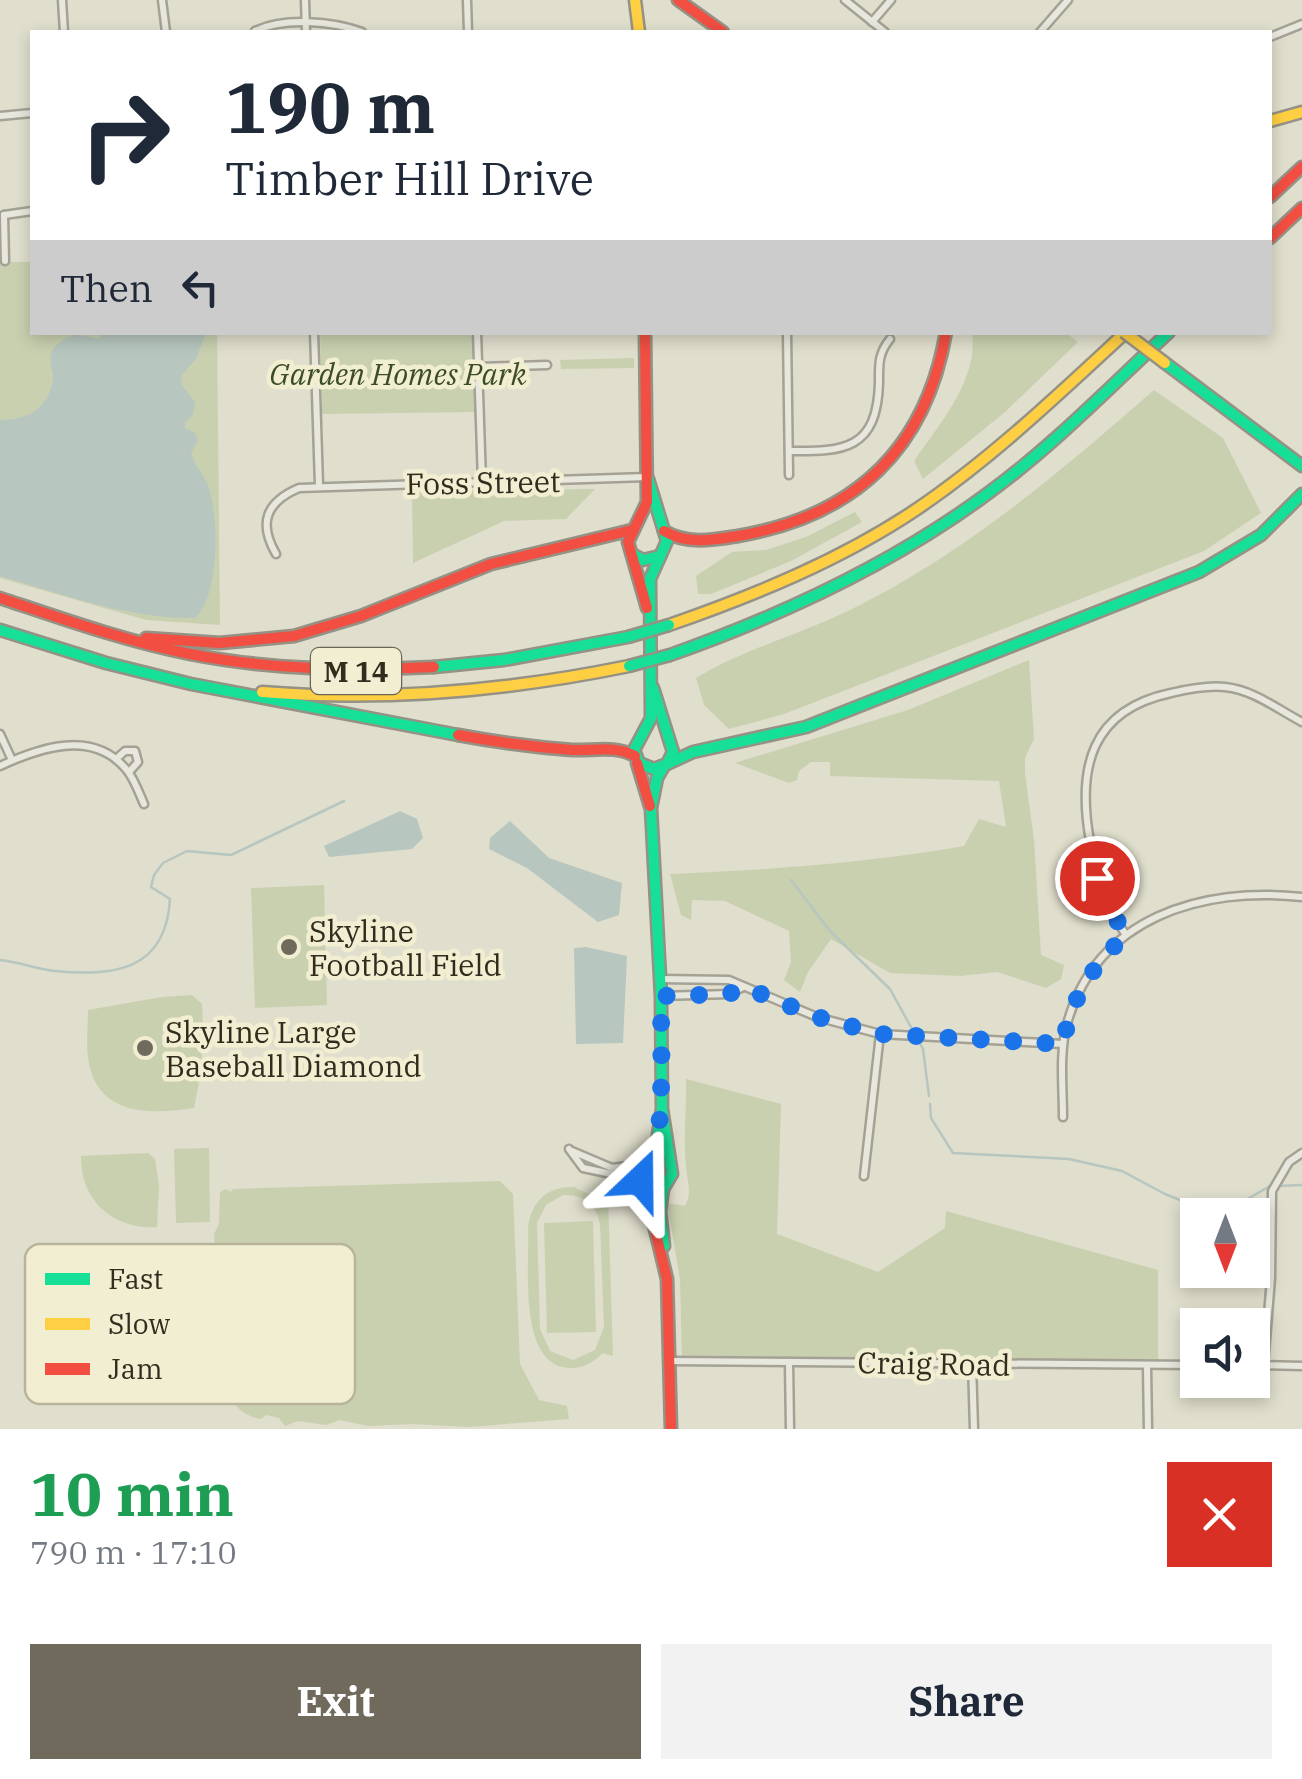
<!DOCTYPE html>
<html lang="en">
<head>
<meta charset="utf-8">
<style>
  body { margin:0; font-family:"IBM Plex Serif",serif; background:#f2f2f3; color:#1f2937; height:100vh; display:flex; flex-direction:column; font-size:38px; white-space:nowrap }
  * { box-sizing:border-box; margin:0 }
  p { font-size:32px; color:#747a83 }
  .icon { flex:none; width:55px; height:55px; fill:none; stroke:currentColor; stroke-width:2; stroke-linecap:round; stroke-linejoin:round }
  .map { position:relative; height:1429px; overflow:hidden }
  .sheet { display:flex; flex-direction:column; background:#fff; flex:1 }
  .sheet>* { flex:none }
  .banner { position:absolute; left:30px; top:30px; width:1242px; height:305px; border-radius:0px; box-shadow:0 5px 15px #0003; background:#fff; color:#1f2937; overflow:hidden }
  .needle { width:65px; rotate:180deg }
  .tools { position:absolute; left:1180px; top:1198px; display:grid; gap:20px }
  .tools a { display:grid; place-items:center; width:90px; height:90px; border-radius:0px; background:#fff; box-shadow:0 5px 15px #0003; font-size:50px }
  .pin { position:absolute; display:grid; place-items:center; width:85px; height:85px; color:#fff; margin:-42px; border:5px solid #fff; border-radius:50%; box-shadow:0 2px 10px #0007 }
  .me { position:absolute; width:110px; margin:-55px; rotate:23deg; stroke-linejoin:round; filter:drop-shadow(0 0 8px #0008) }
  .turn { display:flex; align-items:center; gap:35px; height:210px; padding:0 30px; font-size:45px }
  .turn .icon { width:130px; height:130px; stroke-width:2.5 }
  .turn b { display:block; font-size:70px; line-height:85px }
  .then { display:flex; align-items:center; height:95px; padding:0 30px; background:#0003; gap:20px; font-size:38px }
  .round { display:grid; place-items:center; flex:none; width:105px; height:105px; border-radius:0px; background:#f2f2f3 }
  .headline { display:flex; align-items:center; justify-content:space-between; height:170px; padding:0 30px }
  h1 { font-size:60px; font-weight:700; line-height:75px; color:#1e9e55 }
  .button { display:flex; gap:20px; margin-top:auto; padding:20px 30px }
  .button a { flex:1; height:115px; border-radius:0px; background:#6f6a5c; color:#fff; font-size:40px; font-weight:700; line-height:115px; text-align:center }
  .button a+a { background:#f2f2f3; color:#1f2937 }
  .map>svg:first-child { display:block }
  .green { fill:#c9d0b0; fill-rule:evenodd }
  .water { fill:#b7c6bf }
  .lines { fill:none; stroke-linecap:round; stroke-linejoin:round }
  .stream { stroke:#b7c6bf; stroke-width:2.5 }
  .street-casing { stroke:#a5a295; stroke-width:11 }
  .fast-casing { stroke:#959285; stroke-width:15 }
  .slow-casing { stroke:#959285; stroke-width:15 }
  .jam-casing { stroke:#959285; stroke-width:15 }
  .street { stroke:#e8e7dd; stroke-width:6 }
  .fast { stroke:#16e098; stroke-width:10 }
  .slow { stroke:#ffcf43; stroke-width:10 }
  .jam { stroke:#f24e42; stroke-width:10 }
  .fast-bridge-casing { stroke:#959285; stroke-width:15; stroke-linecap:butt }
  .slow-bridge-casing { stroke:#959285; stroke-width:15; stroke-linecap:butt }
  .fast-bridge { stroke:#16e098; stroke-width:10 }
  .slow-bridge { stroke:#ffcf43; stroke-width:10 }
  .route { stroke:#1a73e8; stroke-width:18; stroke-dasharray:0 32.4 }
  .poi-dot { fill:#6f6a5c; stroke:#f1eed2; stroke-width:4 }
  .labels { text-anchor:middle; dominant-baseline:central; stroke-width:9; stroke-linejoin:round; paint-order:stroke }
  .shield { fill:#f1eed2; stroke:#6b6655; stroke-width:2.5 }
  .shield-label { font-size:28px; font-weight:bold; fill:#322c1f }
  .park-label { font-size:30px; font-style:italic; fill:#3c4c28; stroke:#f1eed2 }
  .street-label { font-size:30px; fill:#322c1f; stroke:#f1eed2 }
  .poi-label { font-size:30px; fill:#322c1f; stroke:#f1eed2; text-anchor:start }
  .key { fill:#f1eed2; stroke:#b8b49c; stroke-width:2.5 }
  .key-label { font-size:28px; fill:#322c1f }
</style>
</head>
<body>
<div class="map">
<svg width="1302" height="1429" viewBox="0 0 1302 1429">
  <rect width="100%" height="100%" fill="#e0decc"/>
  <g class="green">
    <polygon points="0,262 32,262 32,332 217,333 220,625 146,620 0,578"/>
    <polygon points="320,333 473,333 475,412 322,414"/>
    <path d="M972 333H1066L1078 342 1005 412 923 479 914 461C939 425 979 379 972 333Z"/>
    <polygon points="634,358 634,368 561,369 560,360"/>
    <path d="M1154 390 1223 438 1261 513 1204 551 784 714 729 729 704 705 696 678C744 649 799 635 850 610 964 554 1059 473 1154 390Z"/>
    <polygon points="595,489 566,519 504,521 413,563 412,491"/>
    <polygon points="855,512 862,522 791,561 711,594 698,594 696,576 732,552 766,550 806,537"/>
    <path d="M1029 660 1034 739 1025 758V773L1034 840 1041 955 1064 965 1061 979 1046 988 997 972 960 976 890 973 831 939 808 972 800 992 784 980 791 962 789 931 725 901 692 900 691 920 681 915 670 874C768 870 867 863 964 846L979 819 1006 827 999 781 830 776V762H811L799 771 797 780 789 783 735 763 908 710Z"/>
    <polygon points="324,885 327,1005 255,1008 251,888"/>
    <path d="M192 995 202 1004C204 1040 202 1072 194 1108 149 1115 96 1116 88 1058 86 1042 88 1025 88 1010L162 997Z"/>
    <path d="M686 1079 781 1104 777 1234 878 1272 945 1228 946 1211 1158 1270V1366L682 1361 680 1279 667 1203 685 1206C691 1195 689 1187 687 1175 682 1142 687 1112 686 1079Z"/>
    <polygon points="209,1148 210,1222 176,1223 174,1149"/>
    <path d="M148 1153 155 1159 159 1185 157 1227C114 1230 80 1201 81 1156Z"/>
    <path d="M500 1181 513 1194 520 1364 539 1400 567 1406 569 1419 468 1427 413 1424 368 1426 340 1420 326 1425 298 1421 285 1426 279 1418 266 1415 261 1419C241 1416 234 1404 223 1388L227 1385 221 1372 214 1234 219 1224 220 1192 226 1189 231 1192 233 1189Z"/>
    <path d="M574 1187 599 1199 600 1196H608L613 1356 603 1353C593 1363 582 1369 568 1368 517 1363 530 1265 528 1228 531 1201 548 1186 574 1187ZM563 1195C584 1194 597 1205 600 1225L604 1327 595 1350 573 1360 550 1351 540 1329 537 1223 546 1205Z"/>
    <polygon points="593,1221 596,1332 547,1333 544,1223"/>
  </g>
  <g class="water">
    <path d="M103 333H206L196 359 182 375 181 384 195 402 193 415 185 422V428L195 433 198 440 191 453C195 465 201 471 206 481 220 509 220 597 195 618 129 619 62 594 0 576V420C27 420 48 409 53 380 54 372 49 363 51 355 53 344 66 339 75 334L99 339Z"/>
    <polygon points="400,811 417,819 423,838 412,849 329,857 324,846"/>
    <polygon points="510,821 549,858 622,883 619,915 598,922 527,868 489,849 490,838"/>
    <polygon points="586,947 627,956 623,1043 576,1044 574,948"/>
  </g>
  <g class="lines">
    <g class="stream">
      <polyline points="791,880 830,931 890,989 923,1049 929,1096"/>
      <path d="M0 960C19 962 37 969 55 971 115 977 166 970 170 899L151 887 154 875 163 863 187 851 231 855 344 801"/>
      <polyline points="930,1104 931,1118 953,1153 1069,1159 1122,1171 1165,1194 1195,1206 1239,1204 1270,1186"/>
      <polyline points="1278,1186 1302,1185"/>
    </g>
    <g class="street-casing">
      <g id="street">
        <polyline points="62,0 64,32"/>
        <polyline points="162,0 166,32"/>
        <polyline points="305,0 306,32"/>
        <polyline points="467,0 468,32"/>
        <polyline points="845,0 885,32"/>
        <polyline points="872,22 891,0"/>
        <path d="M255 31C284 17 333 21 362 32"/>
        <polyline points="1040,32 1068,0"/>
        <polyline points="1270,37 1302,24"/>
        <polyline points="0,116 32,113"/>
        <polyline points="4,215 5,261"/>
        <polyline points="4,215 32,211"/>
        <polyline points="314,332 319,485"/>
        <polyline points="477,332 482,482"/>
        <polyline points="787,332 789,475"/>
        <polyline points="478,367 547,365"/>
        <path d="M789 451C845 452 877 449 879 383 879 364 878 354 890 339"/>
        <path d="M276 554C258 523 266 502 299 488L647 477"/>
        <polyline points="0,734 12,760"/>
        <polyline points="116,759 125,751 135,751 138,762 129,772"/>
        <path d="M0 766C39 748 92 729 126 769 134 778 139 793 144 804"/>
        <path d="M1126 935C1105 905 1097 877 1090 841 1077 769 1090 710 1171 693 1188 689 1207 685 1225 687 1254 690 1277 709 1302 722"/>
        <polyline points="660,979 729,980 817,1017 880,1034 1063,1044"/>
        <polyline points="661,996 729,994 743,987"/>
        <path d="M1063 1117C1063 1087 1059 1053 1067 1024 1096 917 1203 886 1302 897"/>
        <polyline points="569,1149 583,1168 640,1180"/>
        <polyline points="572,1151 612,1168 642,1164"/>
        <polyline points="864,1176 880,1034"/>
        <polyline points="670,1361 1198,1365"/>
        <polyline points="789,1362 790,1429"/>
        <polyline points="972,1363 974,1429"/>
        <polyline points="1252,1365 1302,1366"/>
        <polyline points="1264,1365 1271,1278 1272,1191 1289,1162 1302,1153"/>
        <polyline points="1147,1366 1148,1429"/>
      </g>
    </g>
    <g class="fast-casing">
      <g id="fast">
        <polyline points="1165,363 1302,466"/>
        <polyline points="648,479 667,541 650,579 651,718 634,750 639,763 654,769 667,764 673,752 653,688"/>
        <polyline points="632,554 643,560 660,556"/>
        <polyline points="0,630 106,663 191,684 458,735"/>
        <path d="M670 655C783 615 891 565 987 494 1053 446 1110 387 1169 332"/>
        <polyline points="434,667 504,660 628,637"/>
        <polyline points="667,764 693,752 806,727 1199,572 1261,535 1302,494"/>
        <polyline points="662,1109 656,1148 642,1164 640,1180 650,1190 663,1189 672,1174 662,1109 661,996 651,808 657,778 664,766"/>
        <polyline points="663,1189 660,1211 664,1246"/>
      </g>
    </g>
    <g class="slow-casing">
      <g id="slow">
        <polyline points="635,0 639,32"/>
        <polyline points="1270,121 1302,112"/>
        <path d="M669 625C755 595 841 560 917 509 992 458 1059 394 1126 332"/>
        <path d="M262 692C387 702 507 691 629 666"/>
      </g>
    </g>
    <g class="jam-casing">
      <g id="jam">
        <polyline points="678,0 723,32"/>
        <polyline points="1270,197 1302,167"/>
        <polyline points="1270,238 1302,208"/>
        <polyline points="645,332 647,502 628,542 647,608"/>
        <path d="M664 531C687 545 713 540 738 536 855 516 926 449 946 332"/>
        <path d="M0 598C63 619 125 641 190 654 271 670 352 671 434 667"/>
        <polyline points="146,638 220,643 294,636 361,616 491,564 632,530"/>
        <path d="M458 735C496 742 533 747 572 750 594 751 615 745 635 756"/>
        <polyline points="637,763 650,806"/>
        <polyline points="645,1188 667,1279 671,1429"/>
      </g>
    </g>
    <use href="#street" class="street"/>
    <use href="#fast" class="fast"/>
    <use href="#slow" class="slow"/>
    <use href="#jam" class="jam"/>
    <g class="fast-bridge-casing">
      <g id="fast-bridge">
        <polyline points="628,637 669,625"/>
        <polyline points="629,666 670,655"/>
      </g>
    </g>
    <g class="slow-bridge-casing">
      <polyline id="slow-bridge" points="1124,332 1165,363"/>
    </g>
    <use href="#fast-bridge" class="fast-bridge"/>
    <use href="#slow-bridge" class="slow-bridge"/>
  </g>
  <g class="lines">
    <path class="route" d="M640 1180C639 1161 655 1157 658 1139 663 1091 661 1044 661 996L729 994 744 987 817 1017 880 1034 1063 1044C1071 999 1092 966 1126 935L1104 899 1097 878"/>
  </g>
  <g class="poi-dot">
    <circle cx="289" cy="947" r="10"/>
    <circle cx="145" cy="1048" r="10"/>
  </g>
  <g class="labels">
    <rect class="shield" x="311" y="648" width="90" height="46" rx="8"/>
    <g class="shield-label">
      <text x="356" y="671">M 14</text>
    </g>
    <g class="park-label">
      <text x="398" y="373">Garden Homes Park</text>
    </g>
    <g class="street-label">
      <text transform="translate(483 482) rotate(-1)">Foss Street</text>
      <text transform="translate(934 1363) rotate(1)">Craig Road</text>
    </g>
    <g class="poi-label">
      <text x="309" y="930">Skyline<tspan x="309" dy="34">Football Field</tspan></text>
      <text x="165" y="1031">Skyline Large<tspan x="165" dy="34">Baseball Diamond</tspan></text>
    </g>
  </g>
  <rect x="25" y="1244" width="330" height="160" rx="15" class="key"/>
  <rect x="45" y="1273" width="45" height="12" fill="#16e098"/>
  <rect x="45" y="1318" width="45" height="12" fill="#ffcf43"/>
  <rect x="45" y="1363" width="45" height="12" fill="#f24e42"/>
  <g class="key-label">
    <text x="108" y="1289">Fast</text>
    <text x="108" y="1334">Slow</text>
    <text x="108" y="1379">Jam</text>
  </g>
</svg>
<div class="tools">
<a><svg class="needle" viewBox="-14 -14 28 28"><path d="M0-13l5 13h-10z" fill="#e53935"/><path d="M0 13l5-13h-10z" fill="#747a83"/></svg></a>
<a><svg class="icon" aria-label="sound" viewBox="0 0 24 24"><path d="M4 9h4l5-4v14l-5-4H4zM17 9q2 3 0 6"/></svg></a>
</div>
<div class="pin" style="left:1097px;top:878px;background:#d93025"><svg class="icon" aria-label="arrive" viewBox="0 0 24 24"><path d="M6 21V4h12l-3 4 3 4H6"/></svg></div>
<svg class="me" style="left:640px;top:1180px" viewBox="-20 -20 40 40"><path d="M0-17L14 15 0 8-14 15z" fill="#1a73e8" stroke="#fff" stroke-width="4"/></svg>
<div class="banner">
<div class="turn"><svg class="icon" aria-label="right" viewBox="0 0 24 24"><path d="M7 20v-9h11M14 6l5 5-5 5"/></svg><div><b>190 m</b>Timber Hill Drive</div></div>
<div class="then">Then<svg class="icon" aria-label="left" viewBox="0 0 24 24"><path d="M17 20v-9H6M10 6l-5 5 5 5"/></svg></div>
</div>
</div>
<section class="sheet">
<div class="headline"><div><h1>10 min</h1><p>790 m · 17:10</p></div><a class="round" style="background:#d93025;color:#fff"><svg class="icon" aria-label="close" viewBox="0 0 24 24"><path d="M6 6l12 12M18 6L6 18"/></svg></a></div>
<div class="button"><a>Exit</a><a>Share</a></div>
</section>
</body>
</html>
